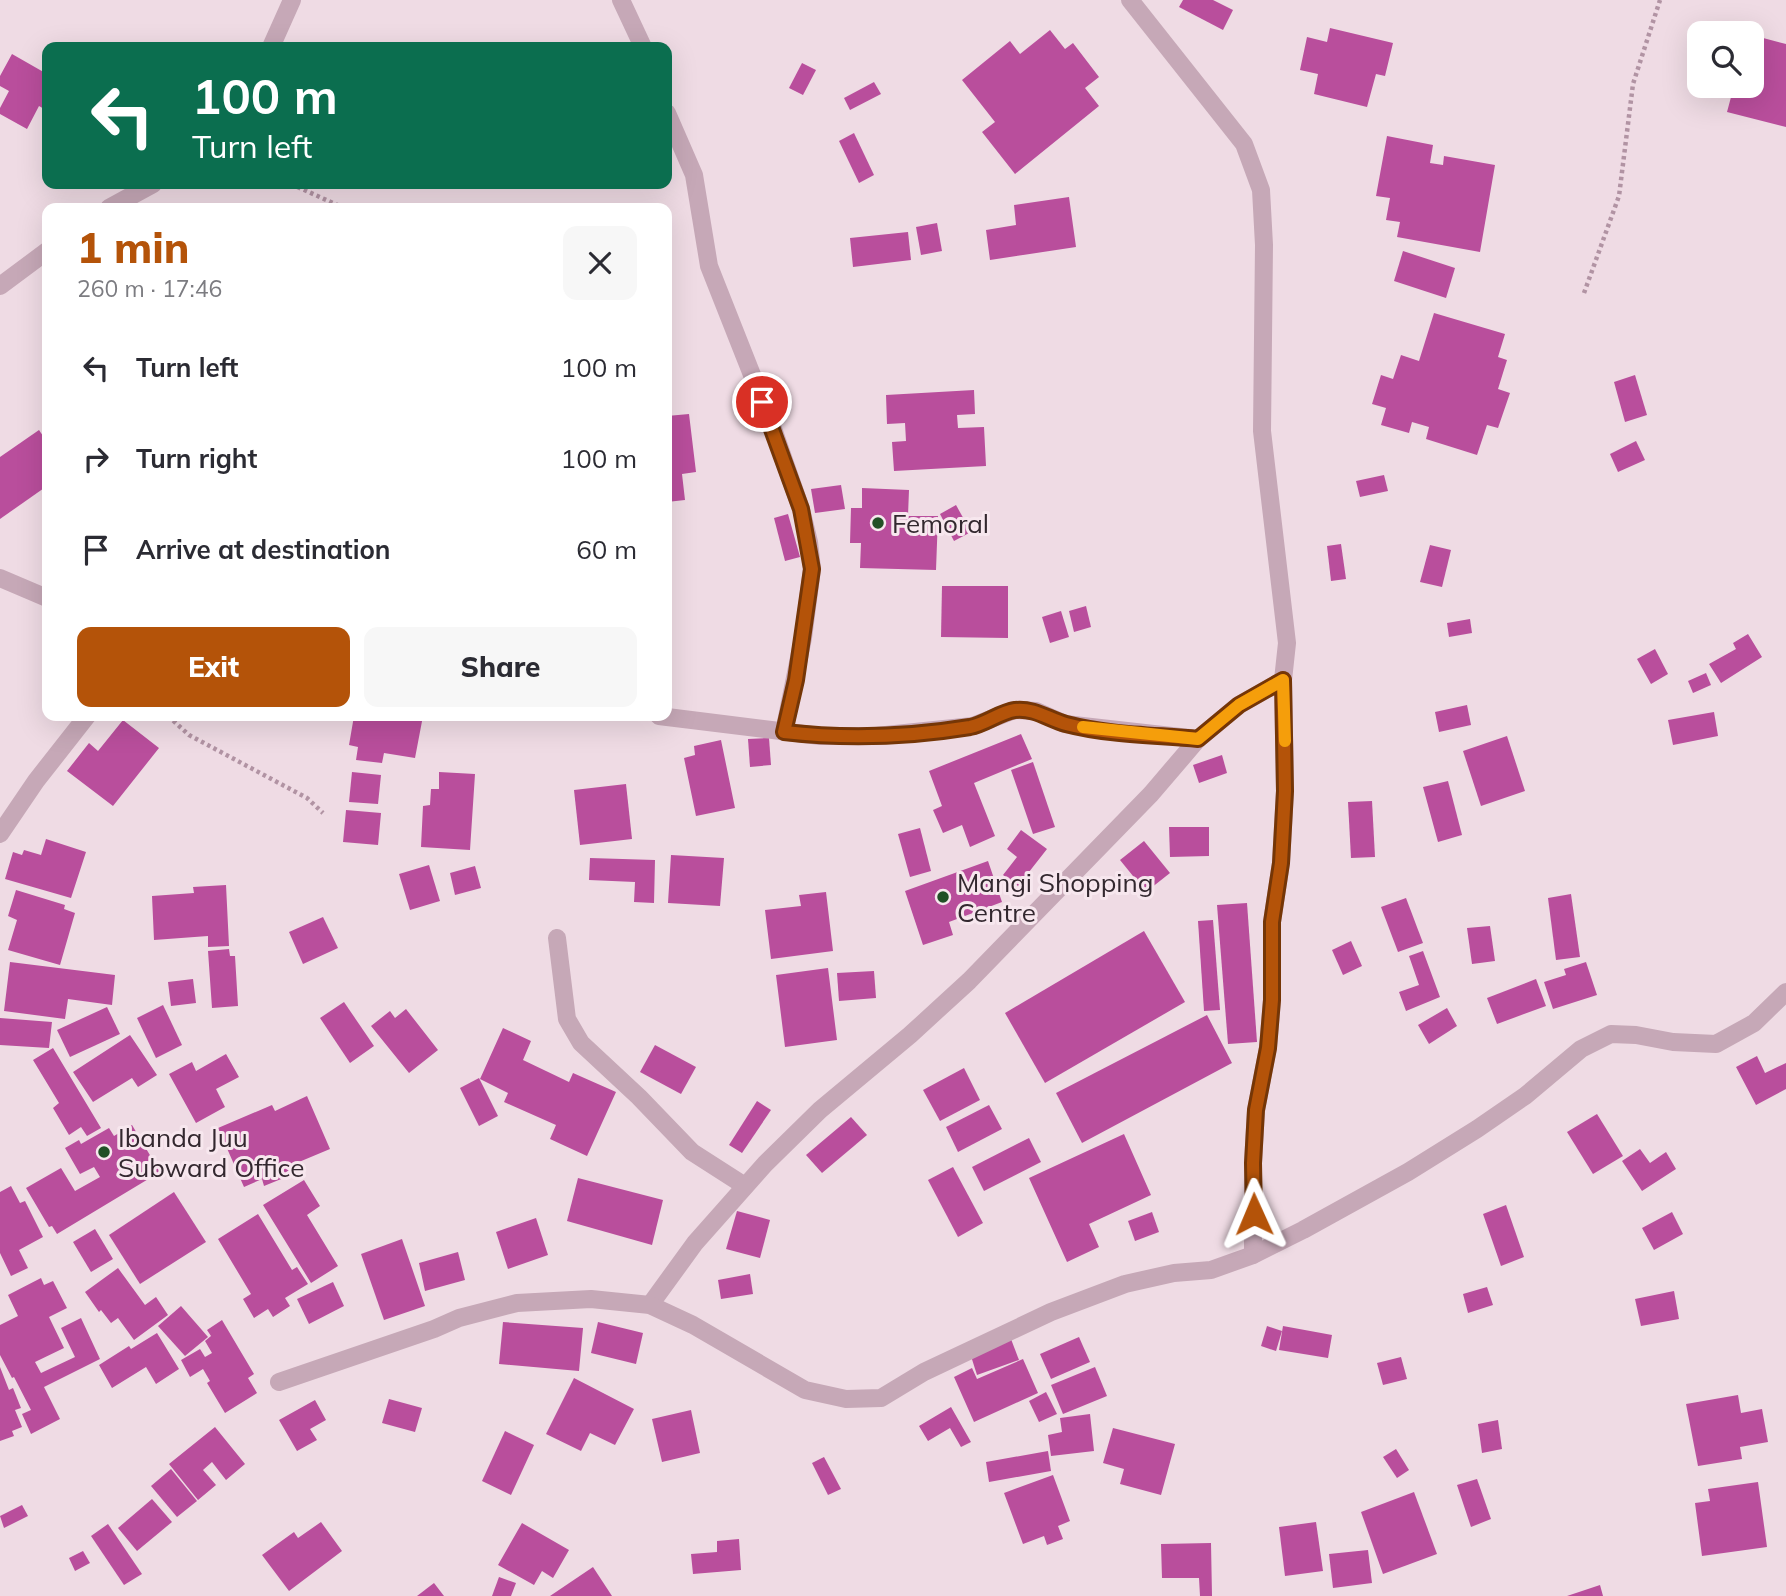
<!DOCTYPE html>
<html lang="en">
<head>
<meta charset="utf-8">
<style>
  body { margin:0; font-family:Mulish,sans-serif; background:#f7f7f7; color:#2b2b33; height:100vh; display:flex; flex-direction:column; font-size:26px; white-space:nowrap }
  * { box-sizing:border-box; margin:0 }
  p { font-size:23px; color:#7c7c81 }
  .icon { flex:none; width:38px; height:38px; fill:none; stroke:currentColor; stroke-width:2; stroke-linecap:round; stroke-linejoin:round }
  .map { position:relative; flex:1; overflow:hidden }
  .side { position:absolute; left:42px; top:203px; width:630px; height:518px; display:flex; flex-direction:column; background:#fff; border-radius:14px; box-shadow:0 7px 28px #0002 }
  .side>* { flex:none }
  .banner { position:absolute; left:42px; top:42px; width:630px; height:147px; border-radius:14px; box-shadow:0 7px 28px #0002; background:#0b6e4f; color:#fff; overflow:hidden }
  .buttons { position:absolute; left:1687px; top:21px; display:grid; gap:14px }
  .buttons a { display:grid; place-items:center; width:77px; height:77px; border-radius:14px; background:#fff; box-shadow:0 7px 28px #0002; font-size:35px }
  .pin { position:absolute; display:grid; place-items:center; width:60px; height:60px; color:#fff; margin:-30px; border:4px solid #fff; border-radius:50%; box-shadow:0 2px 7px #0007 }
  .me { position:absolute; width:77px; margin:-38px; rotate:359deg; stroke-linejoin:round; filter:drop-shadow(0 0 5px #0008) }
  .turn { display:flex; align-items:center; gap:24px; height:147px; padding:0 35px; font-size:32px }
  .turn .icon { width:91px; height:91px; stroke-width:2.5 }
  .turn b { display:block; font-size:49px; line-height:60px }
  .round { display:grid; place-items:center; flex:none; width:74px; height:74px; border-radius:14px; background:#f7f7f7 }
  .overview { display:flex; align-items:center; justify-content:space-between; height:119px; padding:0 35px }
  h1 { font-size:42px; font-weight:800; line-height:52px; color:#b45309 }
  .action { display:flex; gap:14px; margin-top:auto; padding:14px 35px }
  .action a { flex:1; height:80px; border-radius:14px; background:#b45309; color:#fff; font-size:28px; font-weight:800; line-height:80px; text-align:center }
  .action a+a { background:#f7f7f7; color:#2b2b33 }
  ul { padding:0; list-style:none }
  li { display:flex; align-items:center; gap:21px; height:91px; padding:0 35px }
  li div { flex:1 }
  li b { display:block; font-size:26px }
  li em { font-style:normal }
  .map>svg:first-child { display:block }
  .building { fill:#b94e9c }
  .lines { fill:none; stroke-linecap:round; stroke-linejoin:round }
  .path { stroke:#b193a3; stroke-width:4.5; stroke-dasharray:3.5 3.5; stroke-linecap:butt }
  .street { stroke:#c6a8b7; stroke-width:18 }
  .route-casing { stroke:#753606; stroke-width:18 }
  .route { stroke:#b45309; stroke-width:12 }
  .slow { stroke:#f59e0b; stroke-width:12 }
  .poi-dot { fill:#215026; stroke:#f7e7ee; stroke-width:2.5 }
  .labels { text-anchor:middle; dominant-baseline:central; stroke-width:6; stroke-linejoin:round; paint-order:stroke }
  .poi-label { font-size:26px; fill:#33282f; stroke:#f7e7ee; text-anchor:start }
</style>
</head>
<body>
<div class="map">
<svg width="1786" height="1596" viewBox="0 0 1786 1596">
  <rect width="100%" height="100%" fill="#efdbe4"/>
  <g class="building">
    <polygon points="1183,0 1213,0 1233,10 1223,30 1179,7"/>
    <polygon points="1330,28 1393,43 1385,76 1376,74 1367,107 1314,94 1318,74 1300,70 1307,37 1327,42"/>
    <polygon points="1050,30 1065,49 1073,43 1099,77 1085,88 1099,106 1015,174 982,132 995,122 962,80 1010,41 1020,54"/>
    <polygon points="1752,35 1786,44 1786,127 1727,112 1734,86 1752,86"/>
    <polygon points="12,54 47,74 47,107 46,110 39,106 27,129 0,114 0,108 9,91 0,86 0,76"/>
    <polygon points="802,63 816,70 803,95 789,88"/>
    <polygon points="874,82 881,94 850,110 844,98"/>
    <polygon points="854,133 874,175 859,183 839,141"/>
    <polygon points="1387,136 1433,145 1430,163 1443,165 1444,156 1495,165 1480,252 1397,237 1400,222 1386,220 1390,198 1376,196"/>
    <polygon points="1069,197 1076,247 990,260 986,230 1016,225 1014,205"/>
    <polygon points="937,223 942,251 921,255 916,227"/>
    <polygon points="908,232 911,260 853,267 850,238"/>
    <polygon points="1403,251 1455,268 1446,298 1394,281"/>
    <polygon points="1434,313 1505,334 1498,357 1507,360 1498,389 1510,393 1498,428 1487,425 1477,455 1426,439 1429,427 1412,422 1409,433 1381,425 1386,408 1372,404 1381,375 1393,379 1401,355 1419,361"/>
    <polygon points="1635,375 1647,415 1625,422 1614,382"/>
    <polygon points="974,390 975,414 957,415 958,428 984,427 986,466 894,471 892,442 906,441 905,423 887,424 886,395"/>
    <polygon points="689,414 696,472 682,474 685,500 667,502 667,416"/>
    <polygon points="39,430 47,442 47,486 0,519 0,457"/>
    <polygon points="1636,441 1645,460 1618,472 1610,454"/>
    <polygon points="1384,475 1388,491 1360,497 1356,481"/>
    <polygon points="841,485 845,509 815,513 811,489"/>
    <polygon points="862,488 909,490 908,516 938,516 936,570 860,568 861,543 850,543 851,508 862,508"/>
    <polygon points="956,505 971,532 954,541 940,514"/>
    <polygon points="788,514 800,557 785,561 774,518"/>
    <polygon points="1341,544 1346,579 1331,581 1327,546"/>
    <polygon points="1430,545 1451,550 1442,587 1420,582"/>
    <polygon points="942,586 1008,586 1008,638 941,637"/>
    <polygon points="1086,606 1091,627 1074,632 1069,611"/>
    <polygon points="1061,611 1069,637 1050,643 1042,617"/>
    <polygon points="1470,619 1472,633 1449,637 1447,623"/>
    <polygon points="1748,634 1762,657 1721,683 1709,664 1736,649 1733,643"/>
    <polygon points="1655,649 1668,674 1651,684 1637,659"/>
    <polygon points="1706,673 1711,685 1693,693 1688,681"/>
    <polygon points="1467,705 1471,725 1439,732 1435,712"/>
    <polygon points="1714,712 1718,736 1673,745 1668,720"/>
    <polygon points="354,716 385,718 385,716 423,716 415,758 384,753 382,763 356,760 358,747 349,745"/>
    <polygon points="123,720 159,748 113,806 67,771 89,743 98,751"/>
    <polygon points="1021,734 1032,759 974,783 995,836 970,847 962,825 943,833 933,810 942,806 929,771"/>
    <polygon points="1507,736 1525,791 1481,806 1463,751"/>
    <polygon points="769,738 771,765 750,767 748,739"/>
    <polygon points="721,740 735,808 696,816 684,758 695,755 694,746"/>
    <polygon points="1222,755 1227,773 1199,783 1193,765"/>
    <polygon points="1033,762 1055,827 1033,834 1011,770"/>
    <polygon points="352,772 381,775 378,804 349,802"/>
    <polygon points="439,772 475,774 470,850 421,847 423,806 430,805 431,789 439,789"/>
    <polygon points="1448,781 1462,835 1438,842 1423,787"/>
    <polygon points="626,784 632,839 580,845 574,790"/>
    <polygon points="1372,801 1375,857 1351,858 1348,802"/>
    <polygon points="346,810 381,813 378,845 343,842"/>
    <polygon points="1169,827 1209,827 1209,856 1170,857"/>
    <polygon points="920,828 931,871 910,877 898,834"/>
    <polygon points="1021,830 1047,849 1018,886 1003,875 1017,857 1007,849"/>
    <polygon points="46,839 86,852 71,898 5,879 13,852 22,855 24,850 41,855"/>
    <polygon points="1144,841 1170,873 1146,892 1120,860"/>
    <polygon points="671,855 724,858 720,906 668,903"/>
    <polygon points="590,858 655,860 654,903 634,902 635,882 589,880"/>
    <polygon points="988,861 1002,902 949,922 953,935 923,945 905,891"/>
    <polygon points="429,865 440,901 410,910 399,874"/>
    <polygon points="475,866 481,888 455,895 450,873"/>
    <polygon points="226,885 229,946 208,947 208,936 154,940 152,896 194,893 193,887"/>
    <polygon points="16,890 65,905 64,909 75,913 60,965 8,950 17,920 8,916"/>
    <polygon points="826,892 833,951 771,959 765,910 801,906 799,895"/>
    <polygon points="1571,894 1580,957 1556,960 1548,898"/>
    <polygon points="1406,898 1423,943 1398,952 1381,907"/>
    <polygon points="1247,903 1257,1042 1228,1044 1217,905"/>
    <polygon points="323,917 338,948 303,964 289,932"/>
    <polygon points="1213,920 1220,1010 1204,1011 1198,921"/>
    <polygon points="1490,926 1495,961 1472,964 1467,928"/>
    <polygon points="1144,931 1185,1002 1045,1083 1005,1013"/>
    <polygon points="1351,941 1362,966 1343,975 1332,950"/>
    <polygon points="229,949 230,956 235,956 238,1006 212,1008 208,951"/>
    <polygon points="1423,951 1440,997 1406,1011 1399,992 1419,985 1409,956"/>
    <polygon points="10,962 115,975 112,1005 68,999 65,1019 4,1011"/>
    <polygon points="1586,962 1597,995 1553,1009 1544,982 1566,975 1564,969"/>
    <polygon points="828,968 837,1040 785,1047 776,975"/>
    <polygon points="874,971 876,998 839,1001 837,973"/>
    <polygon points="193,979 196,1003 171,1006 168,982"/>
    <polygon points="1536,979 1546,1006 1497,1024 1487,998"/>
    <polygon points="344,1002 374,1046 350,1063 320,1018"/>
    <polygon points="163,1005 182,1045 156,1058 137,1018"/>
    <polygon points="107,1007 120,1034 70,1057 57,1030"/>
    <polygon points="1447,1008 1457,1026 1429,1044 1418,1025"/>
    <polygon points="406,1009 438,1050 409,1073 371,1026 390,1011 395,1018"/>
    <polygon points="1207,1015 1232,1063 1082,1143 1056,1093"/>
    <polygon points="0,1018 52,1022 49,1048 0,1045"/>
    <polygon points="503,1028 531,1041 523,1060 569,1082 573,1073 616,1092 587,1156 550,1139 556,1125 504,1102 508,1093 480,1079"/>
    <polygon points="130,1035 157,1075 138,1087 132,1078 93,1102 73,1072"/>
    <polygon points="655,1045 696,1067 681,1094 640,1072"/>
    <polygon points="53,1048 101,1128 87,1136 81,1127 69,1135 53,1108 59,1103 33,1060"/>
    <polygon points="226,1054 239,1077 216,1089 225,1107 196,1123 169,1074 192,1062 196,1071"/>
    <polygon points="1757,1056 1765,1073 1786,1063 1786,1089 1756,1105 1736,1067"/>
    <polygon points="964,1068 980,1100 940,1121 923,1090"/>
    <polygon points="479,1078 498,1116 479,1126 460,1088"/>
    <polygon points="307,1096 330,1149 287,1167 291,1175 264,1186 262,1179 244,1187 218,1128 272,1105 275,1111"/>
    <polygon points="757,1101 771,1110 742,1153 729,1145"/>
    <polygon points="989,1105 1002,1129 958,1152 946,1127"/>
    <polygon points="1597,1114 1623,1156 1593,1174 1567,1132"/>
    <polygon points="851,1117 867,1135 822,1173 806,1155"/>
    <polygon points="132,1125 160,1172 57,1234 52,1226 49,1227 26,1188 61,1168 75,1191 100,1177 94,1167 80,1174 65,1148 79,1140 81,1144 109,1128 114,1136"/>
    <polygon points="1124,1134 1151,1195 1089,1224 1099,1247 1067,1262 1029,1178"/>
    <polygon points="1029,1138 1041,1162 984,1191 972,1167"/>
    <polygon points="1640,1149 1650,1163 1666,1152 1676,1169 1642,1191 1622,1161"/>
    <polygon points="953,1167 983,1223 958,1237 928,1180"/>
    <polygon points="578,1178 663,1200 652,1245 567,1221"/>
    <polygon points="304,1180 320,1206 307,1215 338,1266 311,1283 263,1205"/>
    <polygon points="11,1186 20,1203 25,1201 43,1237 19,1250 28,1268 11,1276 0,1253 0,1192"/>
    <polygon points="174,1192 206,1242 140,1284 109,1235"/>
    <polygon points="1506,1205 1524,1257 1501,1266 1483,1214"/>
    <polygon points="737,1211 770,1220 760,1258 726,1249"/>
    <polygon points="1152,1212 1159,1232 1135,1241 1128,1221"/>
    <polygon points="1672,1212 1683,1234 1654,1250 1642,1228"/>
    <polygon points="258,1214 292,1270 297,1267 308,1284 285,1298 290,1306 273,1317 268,1309 254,1318 243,1299 251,1294 218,1239"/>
    <polygon points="536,1218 548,1255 508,1269 496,1232"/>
    <polygon points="95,1229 113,1259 91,1272 73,1242"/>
    <polygon points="402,1239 425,1306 384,1320 361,1254"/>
    <polygon points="458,1252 465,1280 425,1291 419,1263"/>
    <polygon points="118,1268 145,1305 156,1297 168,1315 134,1340 118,1318 111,1323 101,1310 99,1312 85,1292"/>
    <polygon points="750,1274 753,1294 721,1299 718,1280"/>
    <polygon points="41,1278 44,1285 53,1281 67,1308 49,1317 64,1348 35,1362 41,1373 75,1357 61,1328 81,1318 100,1359 44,1387 60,1419 31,1434 22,1414 31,1410 14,1377 12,1378 0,1355 0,1325 18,1316 8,1295"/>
    <polygon points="333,1282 344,1306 309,1324 297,1299"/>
    <polygon points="1487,1287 1493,1305 1468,1313 1463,1294"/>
    <polygon points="1674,1291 1679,1319 1641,1326 1635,1299"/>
    <polygon points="181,1306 208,1337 185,1356 158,1326"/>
    <polygon points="222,1320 254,1374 248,1378 257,1393 225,1413 207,1383 210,1381 203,1369 190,1377 181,1360 200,1349 205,1357 212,1353 205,1341 211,1336 207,1330"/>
    <polygon points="503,1322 583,1328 579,1371 499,1364"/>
    <polygon points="598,1322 643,1333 636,1364 591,1353"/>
    <polygon points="1267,1326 1282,1331 1276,1351 1261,1346"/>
    <polygon points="1283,1326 1332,1335 1328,1358 1279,1350"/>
    <polygon points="157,1333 179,1369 156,1384 146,1367 112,1388 99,1365 129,1346 131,1349"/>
    <polygon points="1079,1337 1090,1362 1051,1379 1040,1354"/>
    <polygon points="1011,1339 1019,1360 977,1375 970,1353"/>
    <polygon points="1401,1357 1407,1379 1383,1385 1377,1363"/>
    <polygon points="1023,1359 1038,1393 974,1422 954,1377 972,1368 977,1379"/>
    <polygon points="0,1367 9,1390 13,1388 21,1408 15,1410 22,1427 12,1431 14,1436 0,1441"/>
    <polygon points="1095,1367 1107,1396 1063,1414 1051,1385"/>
    <polygon points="574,1378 634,1409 615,1445 590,1433 581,1451 546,1434"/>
    <polygon points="1046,1392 1057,1414 1039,1422 1029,1401"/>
    <polygon points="1738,1395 1741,1413 1762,1409 1768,1442 1740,1447 1742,1459 1698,1466 1686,1404"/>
    <polygon points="389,1399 422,1408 415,1432 382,1423"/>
    <polygon points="315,1400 326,1420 310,1429 317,1440 297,1451 279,1420"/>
    <polygon points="951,1407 971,1442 961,1447 950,1428 928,1441 919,1426"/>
    <polygon points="691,1410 700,1453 662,1462 652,1419"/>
    <polygon points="1090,1414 1094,1451 1051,1456 1048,1435 1062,1432 1060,1418"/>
    <polygon points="1498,1420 1502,1449 1482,1453 1478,1424"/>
    <polygon points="215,1427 245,1464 226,1480 212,1462 203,1470 216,1485 198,1500 169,1464"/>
    <polygon points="1113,1428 1175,1444 1161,1495 1120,1484 1124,1469 1103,1463"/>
    <polygon points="505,1431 534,1445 511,1495 482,1481"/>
    <polygon points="1396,1449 1409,1470 1397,1478 1383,1457"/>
    <polygon points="1048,1451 1051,1471 989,1482 986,1462"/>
    <polygon points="824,1457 841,1489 828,1495 812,1463"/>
    <polygon points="171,1469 197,1501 177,1517 151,1486"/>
    <polygon points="1053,1475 1070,1521 1058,1526 1063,1539 1047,1545 1044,1536 1023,1544 1004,1493"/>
    <polygon points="1477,1479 1491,1519 1471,1527 1457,1485"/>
    <polygon points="1758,1482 1767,1547 1702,1556 1695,1503 1710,1501 1708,1489"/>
    <polygon points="1414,1492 1437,1554 1383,1574 1361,1512"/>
    <polygon points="152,1499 172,1522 137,1551 118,1528"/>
    <polygon points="22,1505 28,1516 4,1528 0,1516"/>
    <polygon points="321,1522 342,1551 289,1591 262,1555 294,1532 298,1538"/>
    <polygon points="1316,1522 1323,1571 1285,1576 1279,1527"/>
    <polygon points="522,1523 569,1550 553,1578 542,1571 534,1585 498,1565"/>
    <polygon points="108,1524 142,1574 124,1585 91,1536"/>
    <polygon points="739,1539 741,1570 693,1574 691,1554 717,1552 717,1541"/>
    <polygon points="1211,1543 1212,1596 1200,1596 1199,1578 1162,1578 1161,1544"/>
    <polygon points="1368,1550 1372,1583 1333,1588 1329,1554"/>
    <polygon points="83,1551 90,1563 75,1571 69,1558"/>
    <polygon points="593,1567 612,1596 550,1596"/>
    <polygon points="499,1577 516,1583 511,1596 492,1596"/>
    <polygon points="434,1583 444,1596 417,1596"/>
    <polygon points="1600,1585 1603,1596 1567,1596"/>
  </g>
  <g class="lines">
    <g class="path">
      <polyline points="291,184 344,208"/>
      <polyline points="1584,293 1619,196 1633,84 1660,0"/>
      <polyline points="168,716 189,735 307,798 323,813"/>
    </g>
    <g class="street">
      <polyline points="621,0 643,47"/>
      <polyline points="1130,0 1244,144 1261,190 1264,245 1262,431 1287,643 1283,680 1285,791 1281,863 1272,922 1272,1000 1268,1048 1256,1110 1253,1163 1253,1255"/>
      <polyline points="271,47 292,0"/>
      <polyline points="667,113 694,175 709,266 771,423 801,509 809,542 812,569 803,638 784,732"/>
      <polyline points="109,208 153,184"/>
      <polyline points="0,286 47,251"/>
      <polyline points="0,578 47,598"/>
      <polyline points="659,716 820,736 876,736 973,726 1014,710 1036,711 1065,724 1198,739"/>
      <polyline points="0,834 36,781 87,716"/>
      <polyline points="557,938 567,1019 581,1043 639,1097 692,1152 745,1186"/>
      <polyline points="650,1305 695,1243 765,1164 820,1110 910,1035 969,981 1151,794 1198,739 1239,705 1283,680"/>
      <polyline points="279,1382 434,1329 459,1318 517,1303 591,1299 650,1305 693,1325 805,1390 846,1399 881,1398 924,1372 1051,1312 1125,1284 1174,1273 1211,1270 1253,1255 1303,1230 1408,1172 1477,1129 1525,1096 1581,1049 1611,1034 1636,1035 1673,1042 1716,1044 1754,1023 1786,992"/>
    </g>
  </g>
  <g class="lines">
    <g class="route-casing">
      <path id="route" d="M762 402 801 509 812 569 796 680 784 732C845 739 909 737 970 727 986 724 1000 712 1015 710 1035 708 1048 719 1066 724 1108 735 1155 735 1198 739L1239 705 1283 680 1285 791 1281 863 1272 922V1000L1268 1048 1256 1110 1253 1163 1254 1214"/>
    </g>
    <use href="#route" class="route"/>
    <polyline class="slow" points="1083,727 1198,739 1239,705 1283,680 1285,741"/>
  </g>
  <g class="poi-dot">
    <circle cx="878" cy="523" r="7"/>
    <circle cx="943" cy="897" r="7"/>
    <circle cx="104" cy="1152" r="7"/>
  </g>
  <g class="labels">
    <g class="poi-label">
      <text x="892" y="523">Femoral</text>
      <text x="957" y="882">Mangi Shopping<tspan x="957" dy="30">Centre</tspan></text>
      <text x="118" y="1137">Ibanda Juu<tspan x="118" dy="30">Subward Office</tspan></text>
    </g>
  </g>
</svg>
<div class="buttons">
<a><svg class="icon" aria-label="search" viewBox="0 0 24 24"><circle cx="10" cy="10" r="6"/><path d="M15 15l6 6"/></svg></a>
</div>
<div class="pin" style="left:762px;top:402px;background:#d93025"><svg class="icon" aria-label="arrive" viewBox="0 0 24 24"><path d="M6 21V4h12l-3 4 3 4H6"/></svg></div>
<svg class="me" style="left:1254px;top:1214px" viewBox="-20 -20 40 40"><path d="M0-17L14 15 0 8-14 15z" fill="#b45309" stroke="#fff" stroke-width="4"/></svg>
<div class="banner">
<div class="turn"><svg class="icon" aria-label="left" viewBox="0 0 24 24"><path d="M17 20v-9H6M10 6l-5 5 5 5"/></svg><div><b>100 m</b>Turn left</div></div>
</div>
<section class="side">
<div class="overview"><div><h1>1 min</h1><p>260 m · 17:46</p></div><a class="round"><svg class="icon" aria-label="close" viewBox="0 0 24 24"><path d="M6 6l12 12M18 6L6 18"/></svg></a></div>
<ul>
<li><svg class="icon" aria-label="left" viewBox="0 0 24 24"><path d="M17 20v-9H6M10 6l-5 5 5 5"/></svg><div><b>Turn left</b></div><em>100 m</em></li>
<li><svg class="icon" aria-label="right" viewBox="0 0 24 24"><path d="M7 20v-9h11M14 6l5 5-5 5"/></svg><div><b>Turn right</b></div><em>100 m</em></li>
<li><svg class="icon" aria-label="arrive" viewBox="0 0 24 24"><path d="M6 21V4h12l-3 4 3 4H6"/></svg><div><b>Arrive at destination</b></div><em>60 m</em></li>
</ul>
<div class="action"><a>Exit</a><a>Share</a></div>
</section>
</div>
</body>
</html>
